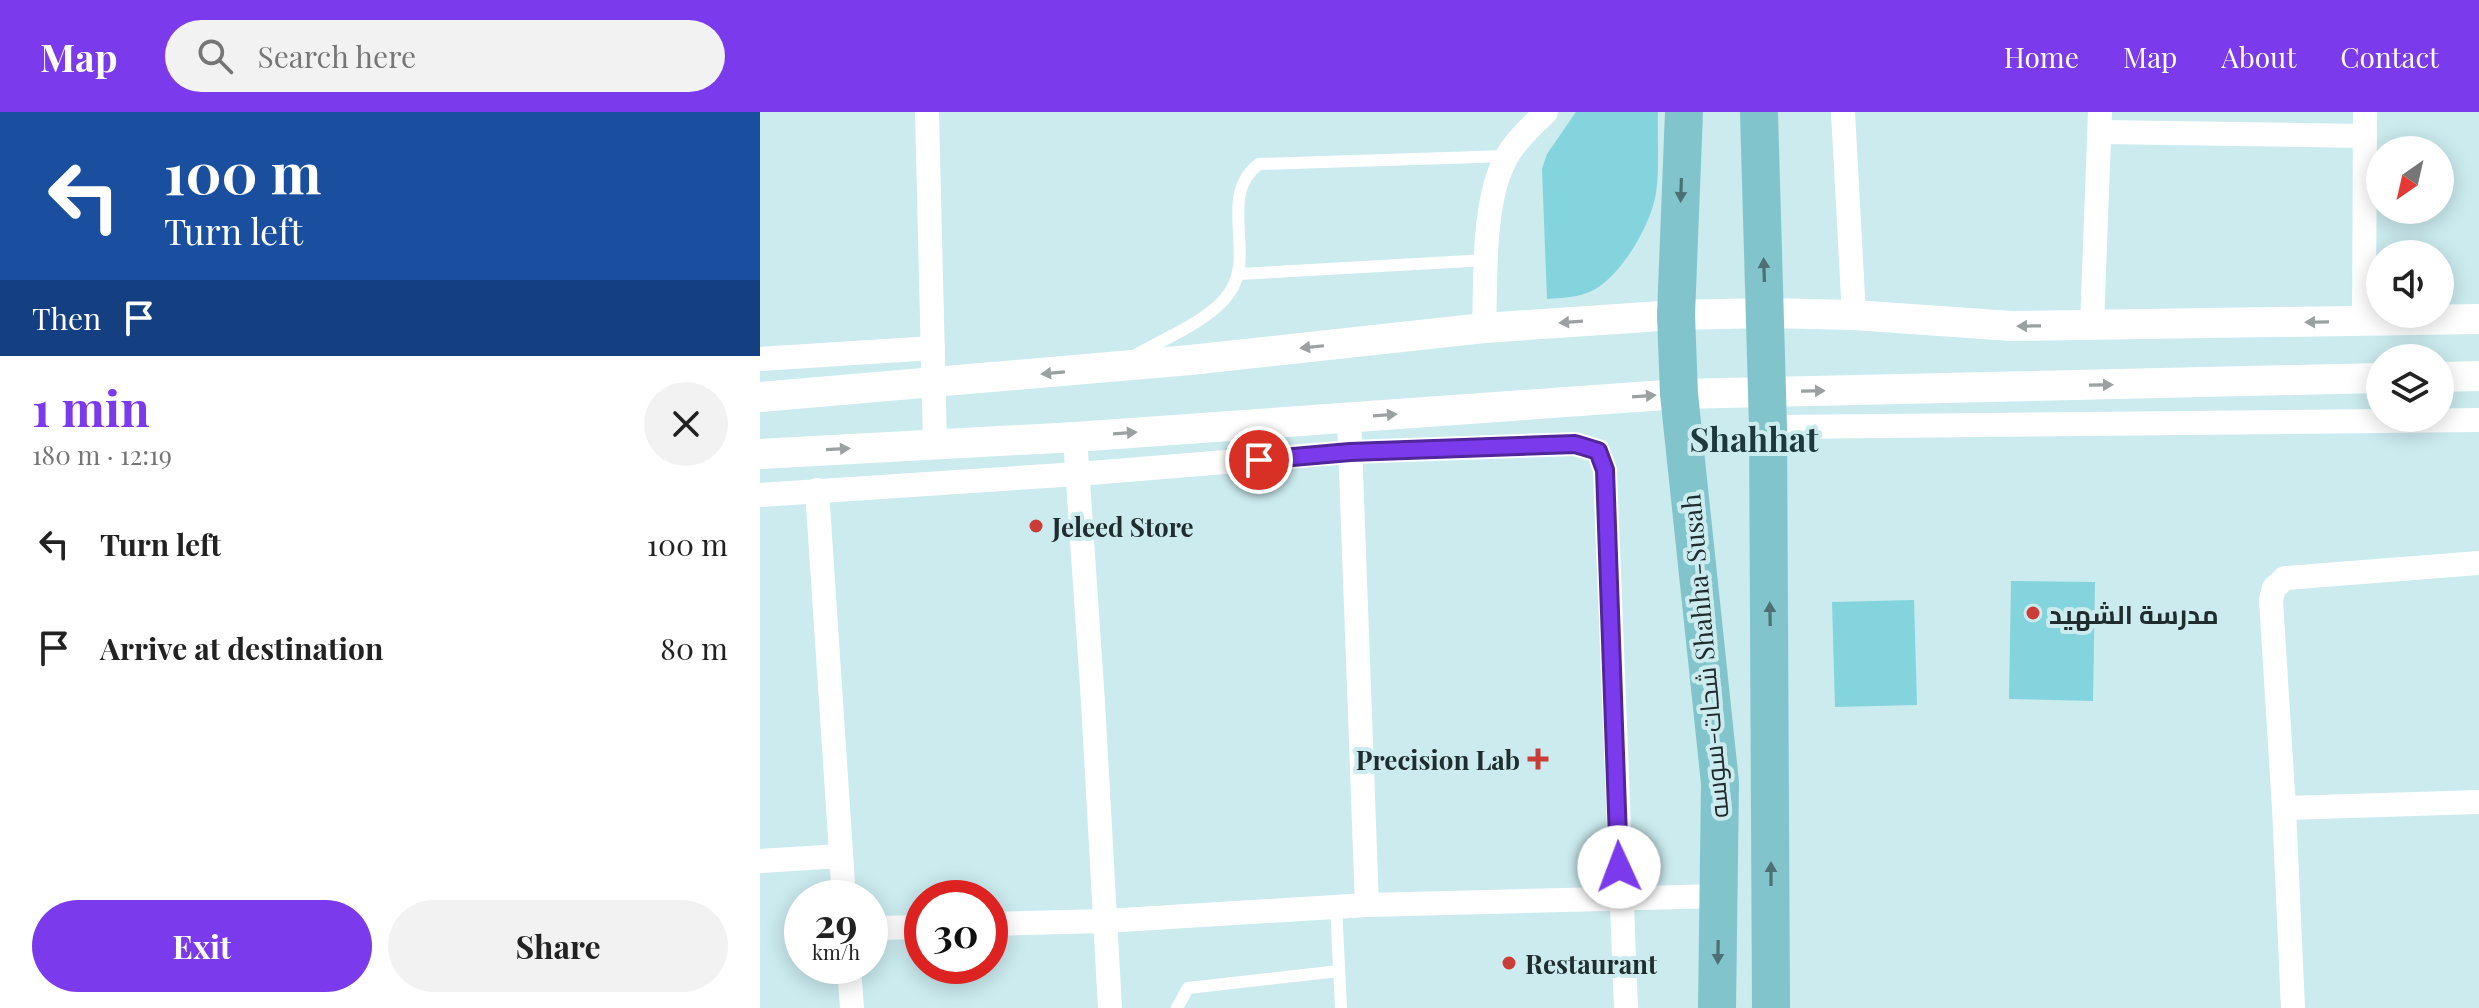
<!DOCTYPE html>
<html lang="en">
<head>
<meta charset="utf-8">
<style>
  body { margin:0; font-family:"Playfair Display",Cairo,serif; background:#f2f2f2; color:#222; height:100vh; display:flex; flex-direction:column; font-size:30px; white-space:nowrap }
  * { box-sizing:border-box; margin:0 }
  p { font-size:26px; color:#767676 }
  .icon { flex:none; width:44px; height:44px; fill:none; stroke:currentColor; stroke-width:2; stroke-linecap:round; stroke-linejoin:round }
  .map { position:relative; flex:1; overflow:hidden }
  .details { display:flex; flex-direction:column; background:#fff; width:760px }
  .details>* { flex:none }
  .hud { background:#1a4fa0; color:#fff; overflow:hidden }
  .needle { width:52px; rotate:214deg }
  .buttons { position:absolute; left:1606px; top:24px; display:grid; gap:16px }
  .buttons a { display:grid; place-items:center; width:88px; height:88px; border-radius:50%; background:#fff; box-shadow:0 4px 20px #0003; font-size:40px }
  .speed { position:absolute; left:24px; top:768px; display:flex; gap:16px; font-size:40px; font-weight:700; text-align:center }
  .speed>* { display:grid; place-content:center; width:104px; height:104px; border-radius:50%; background:#fff; box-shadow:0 4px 20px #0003; line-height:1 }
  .speed small { font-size:20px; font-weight:400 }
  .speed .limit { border:12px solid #d22; background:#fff; color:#111 }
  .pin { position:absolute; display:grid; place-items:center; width:68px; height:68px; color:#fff; margin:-34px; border:4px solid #fff; border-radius:50%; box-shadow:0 2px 8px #0007 }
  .me { position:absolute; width:88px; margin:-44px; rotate:358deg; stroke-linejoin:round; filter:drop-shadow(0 0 6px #0008) }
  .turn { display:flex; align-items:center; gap:28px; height:168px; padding:0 32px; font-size:36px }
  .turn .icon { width:104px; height:104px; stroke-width:2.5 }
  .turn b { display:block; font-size:56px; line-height:68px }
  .then { display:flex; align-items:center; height:76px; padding:0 32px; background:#0003; gap:16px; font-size:30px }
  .round { display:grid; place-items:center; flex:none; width:84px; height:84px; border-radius:42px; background:#f2f2f2 }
  .head { display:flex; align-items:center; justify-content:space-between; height:136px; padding:0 32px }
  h1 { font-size:48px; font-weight:700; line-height:60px; color:#7c3aed }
  .primary-button { display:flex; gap:16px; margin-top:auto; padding:16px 32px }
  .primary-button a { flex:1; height:92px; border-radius:48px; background:#7c3aed; color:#fff; font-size:32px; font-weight:700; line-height:92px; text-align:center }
  .primary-button a+a { background:#f2f2f2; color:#222 }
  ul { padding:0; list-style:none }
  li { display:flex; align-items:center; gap:24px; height:104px; padding:0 32px }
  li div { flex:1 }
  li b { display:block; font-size:30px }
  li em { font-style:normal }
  header { display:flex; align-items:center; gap:48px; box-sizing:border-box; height:112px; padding:0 40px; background:#7c3aed; color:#fff }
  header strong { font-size:38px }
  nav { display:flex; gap:44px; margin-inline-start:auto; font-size:28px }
  .search { width:560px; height:72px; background:#f2f2f2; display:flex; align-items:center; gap:20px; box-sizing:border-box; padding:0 28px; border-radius:44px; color:#767676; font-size:30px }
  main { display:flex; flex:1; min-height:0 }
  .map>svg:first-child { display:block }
  .green { fill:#84d4de }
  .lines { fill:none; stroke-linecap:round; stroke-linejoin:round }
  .service { stroke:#fff; stroke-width:12 }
  .minor { stroke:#fff; stroke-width:24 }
  .tertiary { stroke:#fff; stroke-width:30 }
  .primary { stroke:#82c4cb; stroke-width:38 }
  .oneway { fill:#4c7075 }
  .oneway2 { fill:#9ba0a1 }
  .route-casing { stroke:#51269a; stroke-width:20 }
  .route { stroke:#7c3aed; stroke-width:14 }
  .poi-dot { fill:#ca3c38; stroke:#cbebef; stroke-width:3 }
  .labels { text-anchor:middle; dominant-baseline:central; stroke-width:8; stroke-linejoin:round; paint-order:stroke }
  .poi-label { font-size:26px; font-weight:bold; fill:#202c2e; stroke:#cbebef; text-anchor:start }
  .street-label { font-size:26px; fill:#202c2e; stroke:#cbebef }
  .district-label { font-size:34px; font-weight:bold; fill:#1e393d; stroke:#cbebef }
</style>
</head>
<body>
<header>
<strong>Map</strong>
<div class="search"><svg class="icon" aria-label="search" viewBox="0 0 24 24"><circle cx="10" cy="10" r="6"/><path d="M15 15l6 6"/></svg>Search here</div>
<nav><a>Home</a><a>Map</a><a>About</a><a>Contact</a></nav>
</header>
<main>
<section class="details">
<div class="hud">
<div class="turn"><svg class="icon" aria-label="left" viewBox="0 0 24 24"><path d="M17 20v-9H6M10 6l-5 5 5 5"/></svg><div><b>100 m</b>Turn left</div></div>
<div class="then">Then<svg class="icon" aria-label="arrive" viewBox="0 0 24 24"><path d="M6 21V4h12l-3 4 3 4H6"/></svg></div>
</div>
<div class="head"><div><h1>1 min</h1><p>180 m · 12:19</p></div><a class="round"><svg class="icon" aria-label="close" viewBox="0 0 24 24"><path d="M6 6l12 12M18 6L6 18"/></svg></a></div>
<ul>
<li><svg class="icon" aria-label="left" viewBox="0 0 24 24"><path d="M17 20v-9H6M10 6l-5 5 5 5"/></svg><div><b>Turn left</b></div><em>100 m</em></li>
<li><svg class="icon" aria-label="arrive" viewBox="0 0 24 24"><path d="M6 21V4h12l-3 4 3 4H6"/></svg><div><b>Arrive at destination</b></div><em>80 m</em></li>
</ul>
<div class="primary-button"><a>Exit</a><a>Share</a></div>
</section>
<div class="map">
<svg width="1719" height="896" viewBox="0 0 1719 896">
  <rect width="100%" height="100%" fill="#cbebef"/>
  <g class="green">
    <path d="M816 0H898C897 25 900 63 895 86 889 115 864 157 840 174 825 185 806 186 787 187L782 57 787 42Z"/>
    <polygon points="1251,469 1335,470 1333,589 1249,587"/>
    <polygon points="1154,488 1157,593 1075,595 1072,490"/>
  </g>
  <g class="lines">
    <g class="service">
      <polyline points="479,162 727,148"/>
      <path d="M372 245C401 228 452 208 470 180 496 141 457 83 499 52L747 44"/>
      <polyline points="576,794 581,896"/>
      <polyline points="417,896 428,876 579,859"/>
    </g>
    <g class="minor">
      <polyline points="167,0 175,331"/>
      <polyline points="1083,0 1094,203"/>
      <polyline points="1340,20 1605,24"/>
      <polyline points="1604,209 1605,0"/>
      <polyline points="1332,213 1340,0"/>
      <path d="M724 216C726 166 722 90 746 46 756 28 772 14 786 0"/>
      <polyline points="0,247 173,236"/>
      <polyline points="589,305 607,793"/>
      <polyline points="1008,315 1719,308"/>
      <polyline points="315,325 333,590 350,896"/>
      <polyline points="57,378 84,786"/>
      <polyline points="0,383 318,362 590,340 815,332 838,339 845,358 866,896"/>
      <polyline points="1524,696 1719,690"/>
      <polyline points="0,749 81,744"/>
      <polyline points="230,812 345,809 607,793 960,784"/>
      <polyline points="110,816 162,815"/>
      <polyline points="89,854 92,896"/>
      <polyline points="1533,896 1524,696 1511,488 1514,476 1525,466 1719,451"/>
    </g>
    <g class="tertiary">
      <polyline points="1680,265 1719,264"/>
      <polyline points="0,285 430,248 724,216 916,203 1006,201 1094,203 1251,214 1719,207"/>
      <polyline points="0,342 315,325 919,282 1620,266"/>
    </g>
    <g class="primary">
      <polyline points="924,0 916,203 919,282 960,671 957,896"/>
      <polyline points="999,0 1008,315 1011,896"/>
    </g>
  </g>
  <defs><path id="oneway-solid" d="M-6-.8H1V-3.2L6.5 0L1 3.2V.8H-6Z" transform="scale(2)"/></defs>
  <g class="oneway">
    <use href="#oneway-solid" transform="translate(921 78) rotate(92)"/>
    <use href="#oneway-solid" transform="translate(1004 158) rotate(-92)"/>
    <use href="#oneway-solid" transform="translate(1010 502) rotate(-91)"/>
    <use href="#oneway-solid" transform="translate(1011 762) rotate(-90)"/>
    <use href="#oneway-solid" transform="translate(958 840) rotate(91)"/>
  </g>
  <g class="oneway2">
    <use href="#oneway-solid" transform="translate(811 210) rotate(176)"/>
    <use href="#oneway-solid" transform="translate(1557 210) rotate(179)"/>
    <use href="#oneway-solid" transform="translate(1269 214) rotate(179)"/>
    <use href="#oneway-solid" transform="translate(552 235) rotate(174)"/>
    <use href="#oneway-solid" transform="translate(293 261) rotate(175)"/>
    <use href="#oneway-solid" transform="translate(1341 273) rotate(-1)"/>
    <use href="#oneway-solid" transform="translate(1053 279) rotate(-1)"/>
    <use href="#oneway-solid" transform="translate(884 284) rotate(-4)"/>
    <use href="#oneway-solid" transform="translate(625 303) rotate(-4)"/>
    <use href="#oneway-solid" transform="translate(365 321) rotate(-4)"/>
    <use href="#oneway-solid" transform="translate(78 337) rotate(-3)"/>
  </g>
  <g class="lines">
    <g class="route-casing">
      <polyline id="route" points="499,348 590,340 815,332 838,339 845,358 859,755"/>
    </g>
    <use href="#route" class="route"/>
  </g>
  <g class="poi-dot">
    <circle cx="276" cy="414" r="8"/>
    <circle cx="1273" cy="501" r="8"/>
    <path d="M774 635h8v8h8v8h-8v8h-8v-8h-8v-8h8z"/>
    <circle cx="749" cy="851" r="8"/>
  </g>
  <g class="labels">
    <g class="poi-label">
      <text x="292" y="414">Jeleed Store</text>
      <text x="1289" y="501">مدرسة الشهيد</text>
      <text x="760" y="647" text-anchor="end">Precision Lab</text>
      <text x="765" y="851">Restaurant</text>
    </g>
    <g class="street-label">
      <text transform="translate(944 544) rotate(-95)">شحات-سوسه Shahha-Susah</text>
    </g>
    <g class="district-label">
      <text x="994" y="326">Shahhat</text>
    </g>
  </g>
</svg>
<div class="buttons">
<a><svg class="needle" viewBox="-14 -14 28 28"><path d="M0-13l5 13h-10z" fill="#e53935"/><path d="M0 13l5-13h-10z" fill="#767676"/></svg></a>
<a><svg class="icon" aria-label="sound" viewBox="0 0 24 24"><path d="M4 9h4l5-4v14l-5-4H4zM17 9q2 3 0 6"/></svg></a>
<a><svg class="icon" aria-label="layers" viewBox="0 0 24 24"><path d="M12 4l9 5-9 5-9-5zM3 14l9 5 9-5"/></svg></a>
</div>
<div class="speed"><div>29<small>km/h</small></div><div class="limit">30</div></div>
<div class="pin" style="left:499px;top:348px;background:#d93025"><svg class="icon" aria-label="arrive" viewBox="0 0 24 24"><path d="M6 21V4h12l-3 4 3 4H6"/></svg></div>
<svg class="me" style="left:859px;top:755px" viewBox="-20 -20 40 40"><circle r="19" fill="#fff"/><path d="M0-13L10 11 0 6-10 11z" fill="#7c3aed"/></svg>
</div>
</main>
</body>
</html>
